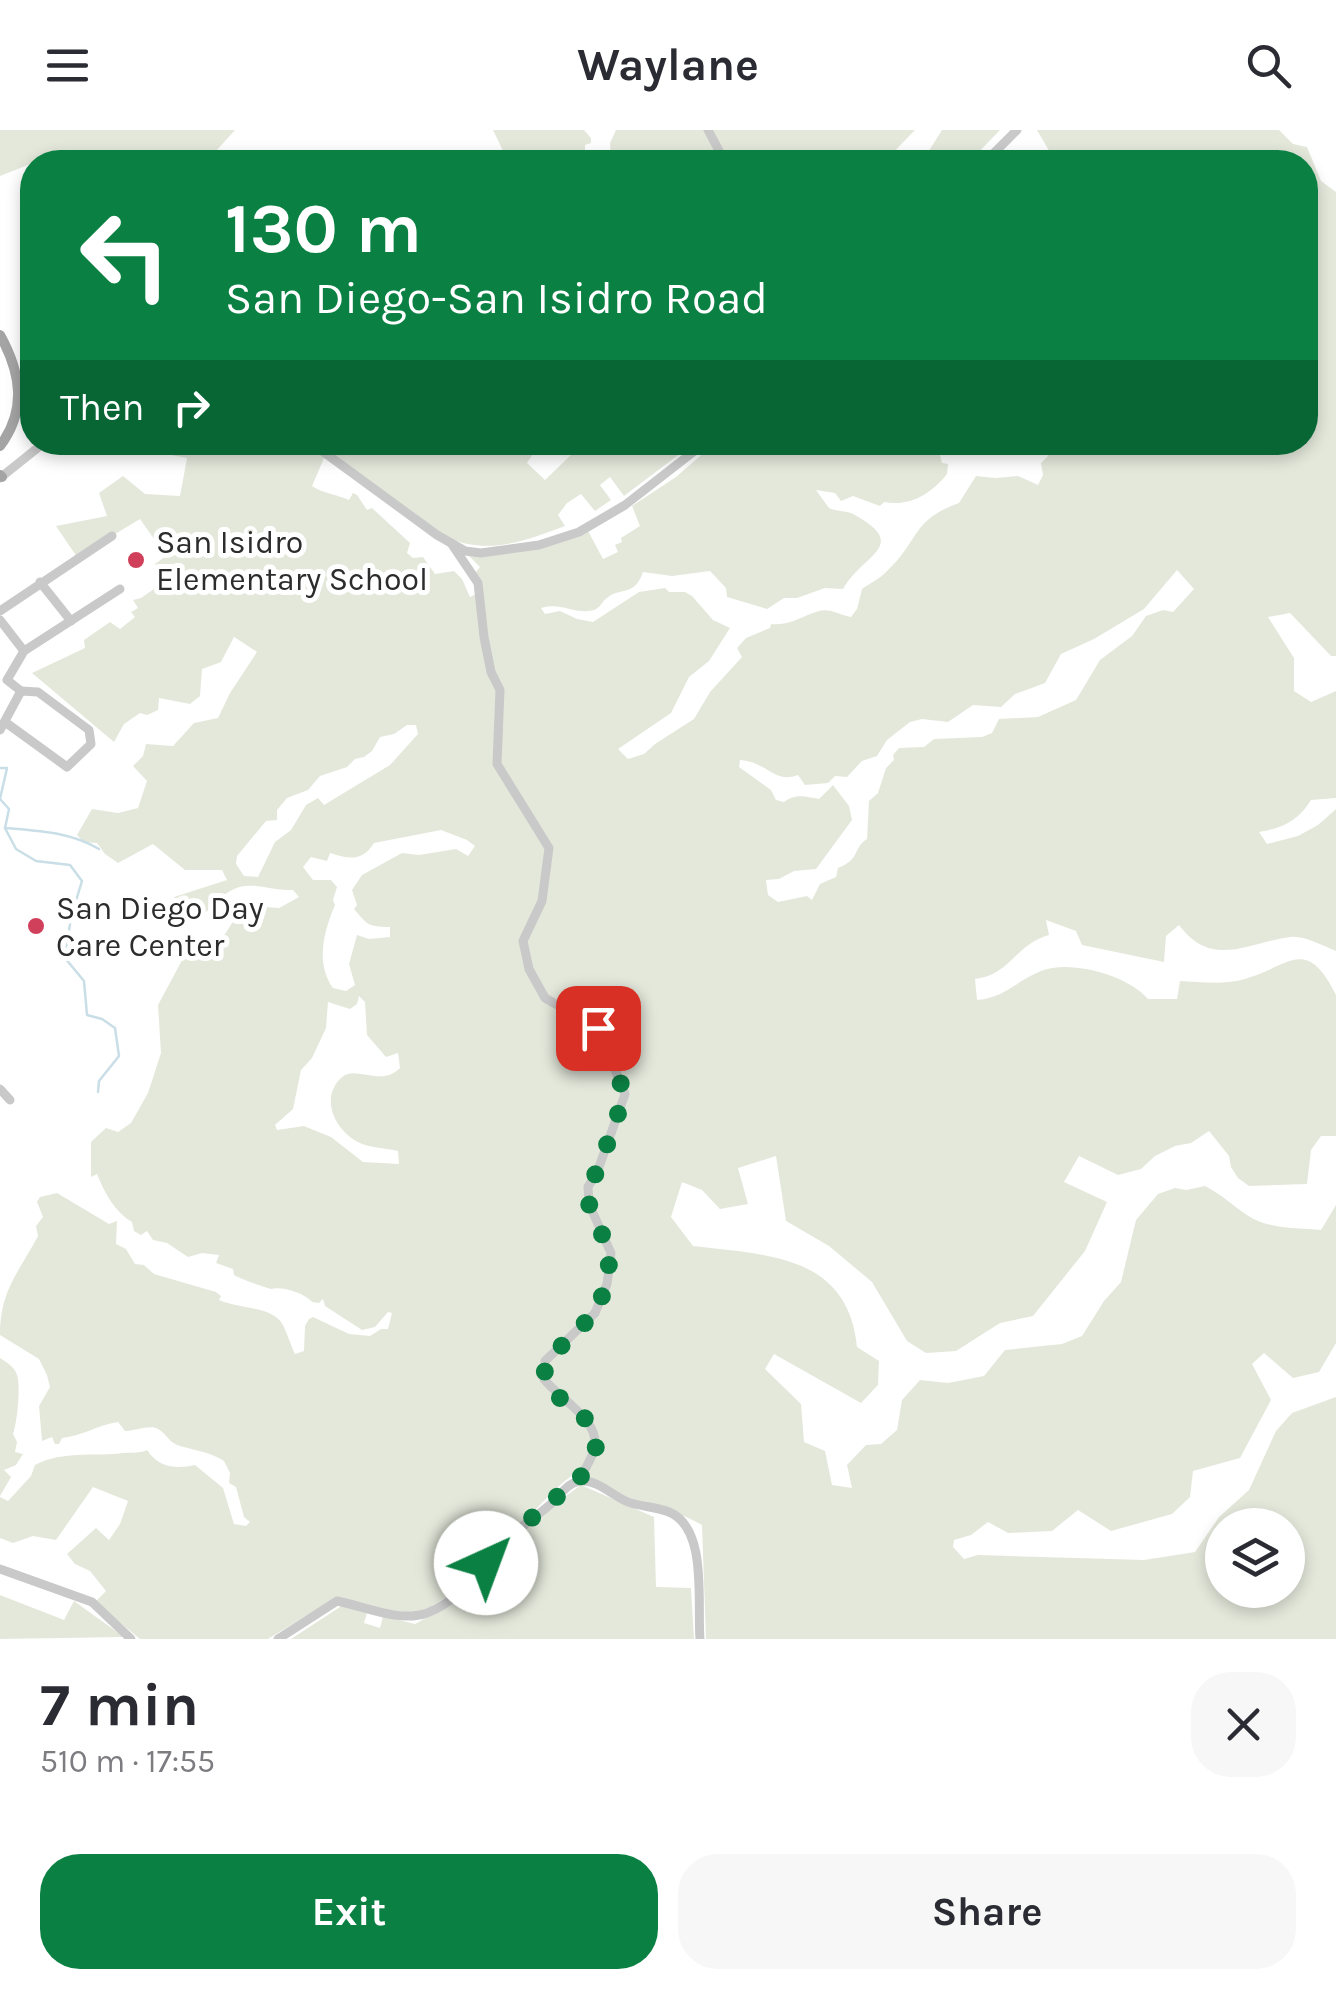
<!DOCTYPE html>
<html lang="en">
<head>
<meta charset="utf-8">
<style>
  body { margin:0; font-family:Karla,sans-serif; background:#f7f7f7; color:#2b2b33; height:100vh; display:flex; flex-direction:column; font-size:38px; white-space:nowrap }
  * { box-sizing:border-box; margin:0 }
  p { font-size:32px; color:#7c7c81 }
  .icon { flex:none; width:55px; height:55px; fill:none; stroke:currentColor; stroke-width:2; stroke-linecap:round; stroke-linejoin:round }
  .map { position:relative; height:1509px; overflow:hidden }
  .sheet { display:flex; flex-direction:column; background:#fff; flex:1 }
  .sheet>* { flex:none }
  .banner { position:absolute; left:20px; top:20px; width:1298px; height:305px; border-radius:40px; box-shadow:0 5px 15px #0003; background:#0b8043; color:#fff; overflow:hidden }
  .fabs { position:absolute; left:1205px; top:1378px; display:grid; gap:20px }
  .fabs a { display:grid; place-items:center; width:100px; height:100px; border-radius:50%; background:#fff; box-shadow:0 5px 15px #0003; font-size:50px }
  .pin { position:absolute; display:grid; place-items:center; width:85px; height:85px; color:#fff; margin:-42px; border-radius:20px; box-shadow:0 5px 15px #0006 }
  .me { position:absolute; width:110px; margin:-55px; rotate:43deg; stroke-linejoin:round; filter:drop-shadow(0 0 8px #0008) }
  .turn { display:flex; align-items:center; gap:35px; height:210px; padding:0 40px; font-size:45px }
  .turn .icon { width:130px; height:130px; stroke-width:2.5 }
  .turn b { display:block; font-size:70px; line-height:85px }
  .then { display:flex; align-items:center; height:95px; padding:0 40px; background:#0003; gap:20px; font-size:38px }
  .round { display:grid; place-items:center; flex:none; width:105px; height:105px; border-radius:40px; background:#f7f7f7 }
  .head { display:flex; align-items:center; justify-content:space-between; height:170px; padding:0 40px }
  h1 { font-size:60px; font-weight:700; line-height:75px }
  .primary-button { display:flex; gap:20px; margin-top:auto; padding:20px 40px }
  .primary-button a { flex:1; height:115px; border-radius:40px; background:#0b8043; color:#fff; font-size:40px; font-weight:700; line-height:115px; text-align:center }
  .primary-button a+a { background:#f7f7f7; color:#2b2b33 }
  header { display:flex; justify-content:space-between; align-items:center; height:130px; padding:0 40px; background:#fff; font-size:45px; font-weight:700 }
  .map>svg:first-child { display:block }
  .green { fill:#e4e8db; fill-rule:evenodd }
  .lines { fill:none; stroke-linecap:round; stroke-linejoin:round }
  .stream { stroke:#c9dee6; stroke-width:2.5 }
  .minor { stroke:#c9c9c9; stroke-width:9 }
  .major { stroke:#a4a4a4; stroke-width:10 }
  .route { stroke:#0b8043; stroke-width:18; stroke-dasharray:0 32.4 }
  .poi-dot { fill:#d1405b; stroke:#fff; stroke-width:4 }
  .labels { text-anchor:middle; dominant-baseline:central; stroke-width:10; stroke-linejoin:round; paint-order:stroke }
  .poi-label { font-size:32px; fill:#2c2c2c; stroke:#fff; text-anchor:start }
</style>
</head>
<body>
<header><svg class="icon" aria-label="menu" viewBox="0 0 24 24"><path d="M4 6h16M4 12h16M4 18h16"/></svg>Waylane<svg class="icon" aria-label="search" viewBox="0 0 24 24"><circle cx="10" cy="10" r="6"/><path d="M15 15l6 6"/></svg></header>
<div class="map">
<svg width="1336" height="1509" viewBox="0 0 1336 1509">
  <rect width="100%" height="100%" fill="#fff"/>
  <g class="green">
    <polygon points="0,0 235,0 206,32 196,23 186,32 45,32 43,29 0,46"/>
    <polygon points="493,0 584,0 591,8 591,13 585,15 585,32 502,32 506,27"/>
    <polygon points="616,0 915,0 884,32 606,32 611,29 610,13"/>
    <polygon points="942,0 1000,0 969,32 922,32"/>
    <path d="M1037 0H1279L1293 14 1307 17 1321 51 1336 62V526H1331L1290 483 1268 487 1294 528V561L1311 572 1336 561V668L1311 670C1298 691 1283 698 1259 702L1267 714 1298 706 1318 695 1336 679V821C1323 816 1304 805 1290 807 1247 813 1212 839 1179 795L1166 806 1164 832 1082 815 1076 801 1046 790 1049 805C1014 815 1011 845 975 849L977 870C1006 867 1016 851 1041 841 1071 829 1129 846 1148 869H1177L1180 851C1201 852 1225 855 1245 849 1290 836 1306 805 1336 865V1006H1321L1311 1020 1307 1054 1249 1056 1238 1048 1231 1037 1229 1026 1209 1001 1191 1013 1175 1016 1155 1026 1141 1039 1118 1045 1079 1026 1064 1052 1107 1072 1085 1121 1033 1186 1000 1193 956 1221 926 1223 907 1211 872 1152 829 1116 786 1091 776 1026 738 1038 748 1074 720 1079 702 1060 682 1052 671 1087 693 1116C766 1125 848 1124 857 1217L879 1231 878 1255 861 1273 774 1224 765 1239 801 1274 804 1312 825 1321 832 1355 852 1358 847 1335 866 1315 881 1314 897 1300 902 1270 920 1250 948 1253 984 1246 1005 1220 1062 1214 1082 1206 1104 1171 1121 1152 1136 1090 1158 1064 1175 1058 1186 1060 1205 1056C1221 1064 1232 1075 1247 1085 1266 1099 1297 1098 1321 1100L1336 1075V1213L1319 1242 1293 1248 1264 1223 1252 1234 1271 1270 1240 1328 1193 1341 1190 1367 1172 1384 1111 1401 1078 1380 1052 1401 1008 1403 988 1392 971 1405 954 1410 953 1417 964 1429 978 1425 1144 1430 1195 1422 1219 1387 1249 1360 1276 1301 1292 1283 1336 1267V1509H706L702 1395C679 1382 658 1377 633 1369 612 1362 596 1346 574 1344 529 1375 457 1486 404 1483 381 1482 357 1473 335 1468L268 1509H140L95 1472 106 1461 90 1441 75 1434 67 1424 96 1398 109 1410 120 1394 128 1371 93 1357 56 1410 33 1406 13 1413 0 1408V1367L8 1371 31 1346 35 1335C64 1320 93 1327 123 1323 132 1322 138 1324 147 1320 159 1338 176 1339 195 1335L223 1358 234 1394 246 1396 250 1392 244 1387 236 1357 229 1353 230 1343 224 1331C211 1322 192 1320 177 1315 168 1311 166 1303 158 1299 151 1294 134 1301 125 1301L118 1292C97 1295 83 1306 62 1308L59 1314H55L52 1307 42 1311 39 1276 50 1257 47 1245 39 1229 0 1205C0 1160 19 1142 38 1106L36 1096 43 1087 37 1072 40 1067 57 1063 109 1094 117 1091 116 1114 126 1119 135 1134 144 1135 154 1144 216 1162 221 1166 219 1170C239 1179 269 1176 281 1192 287 1201 290 1214 295 1224L304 1221 305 1196 309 1189 313 1187 349 1204 370 1206 381 1199H388L392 1183 388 1182 375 1197 362 1200 325 1176 323 1169 319 1173 312 1172C305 1163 281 1156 271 1159 261 1156 243 1150 234 1145L233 1139 216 1133 219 1125 202 1123 188 1127 167 1113 153 1110 147 1101 141 1105 134 1101 132 1092C115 1082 105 1064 97 1044L91 1047V1012L106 998 118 1002 131 993 148 963 161 923 158 875 187 821 218 815 234 790 254 776 279 778 299 767 293 760C276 761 258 754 245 756 226 758 212 776 200 789L179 781 174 767 227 750 222 740H185L153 714 118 733 105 724 97 713 84 712 77 705 92 679 118 683 138 678 147 651 133 636 143 626 146 614 173 616 194 593 218 588 230 563 257 522 234 507 221 532 202 539 200 566 190 574 159 568 158 580 147 585 140 583 124 594 114 612 32 543 85 518 84 510 110 492 120 499 135 487 131 482 138 478 133 470 141 468 167 450 155 434 166 426 140 389 77 427 56 396 107 386 99 363 123 346 145 364 180 366 187 328 160 323 159 313 250 312 259 317C284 307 306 311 325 326L312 356C324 364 336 364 349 370L353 363 357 365 367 380 372 378 410 413 407 423 413 428 423 427 435 444 454 441 462 449 470 467 482 461 476 442 480 437 467 424H507L587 399 603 429 618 422 615 415 622 412 621 408 640 396 632 376 676 347 715 313 931 312 939 321 942 333 948 334 947 344C931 364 910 377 884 372L880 376 853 366 841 371 835 363 816 360 829 378C837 382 845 380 853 384 912 416 862 424 843 459L825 458 797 468H784L767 479 727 467 726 458 710 441 672 446 643 442C635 467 619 457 607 468 599 474 601 480 588 481 573 483 559 472 541 478L545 484 560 481 577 489 593 492 639 462 665 458 669 462H685L692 466 713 490 730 498 709 531 689 547 671 583 618 619 628 629 644 624 655 614 694 589 710 562 742 527 737 518 746 508 770 498 771 494C791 496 801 486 819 481 830 478 840 485 851 487L857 479 862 459C870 453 881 448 887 441 920 410 911 390 959 373L976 346 995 348 1018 346 1038 355 1043 345 1041 333 1048 326 1049 313 1305 312V32H1043L1051 24ZM1177 440 1194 459 1173 482 1163 480 1146 486 1132 506 1100 530 1076 570 1038 587 999 589 992 603 982 607 934 609 924 617 899 618 893 625 894 630 886 638 878 663 869 671 867 709C852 719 861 729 838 738L836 747 820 754 812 770 807 766 778 772 768 765 766 750 779 749 794 741 816 739 852 690 849 676 833 655 819 669C806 667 796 663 784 672L776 670 771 660 739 637 740 630C768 632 774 654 798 645L805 655 828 653 835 646 847 647 862 631 877 626 887 610 910 592 922 589 948 592 973 575 1001 577 1015 564 1045 553 1061 524 1094 509 1144 479ZM407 595H416L418 604 390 635 324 675 318 668 306 675 291 700 275 712 258 747 244 746 236 734 237 726 266 691 277 690V680L287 668 308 660 320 646 347 637 355 629 364 627 372 621 380 607 394 604ZM441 700 467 710 475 716 468 726 456 719 419 725 402 723 362 745 352 760 357 775 354 779C367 794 367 797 390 797V807L369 809 357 805 349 834 355 855 346 861 333 858C315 833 324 801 335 775L333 770 337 757 331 750H313L303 737 311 727 327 731 330 723C349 729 362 732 374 713ZM359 866 365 872 367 905 386 927 398 923 400 938C380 958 356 934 341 948 319 969 336 1002 360 1013 371 1018 386 1018 398 1021L399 1034 363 1032 331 1007 304 996 277 1000 275 995 293 979 301 940 312 928 326 898 328 872 350 879 357 874ZM1222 1395H1288V1460H1222Z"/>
    <path d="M317 313H540L527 333 545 350 576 320 577 313H694L624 366 610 347 600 355 611 370 595 381 581 364 567 373 558 385 565 396C524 411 490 425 448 408Z"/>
    <polygon points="956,313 1005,313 993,322 964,324"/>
    <path d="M0 1228C6 1232 15 1237 17 1245 21 1256 17 1294 13 1304L17 1312 15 1322 23 1324 16 1335 4 1340 11 1347 0 1366Z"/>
    <polygon points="581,1355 654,1387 656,1457 691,1458 694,1509 291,1509 343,1475 367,1483 364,1493 380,1498 383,1486 415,1494 465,1466 527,1394"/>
    <polygon points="0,1465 64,1490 74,1471 124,1507 0,1509"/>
  </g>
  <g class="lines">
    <g class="stream">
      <path d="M0 638H7L0 669 9 679 5 698C40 701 70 702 99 719"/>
      <polyline points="5,698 16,719 36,731 70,735 82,751 71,787 65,828 84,851 87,885 102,889 115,898 119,926 99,951 98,962"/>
    </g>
    <g class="minor">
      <polyline points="708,0 725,32"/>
      <polyline points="985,32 1017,0"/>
      <polyline points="310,312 437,405 465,421 481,423 539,415 579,402 625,375 706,312"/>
      <polyline points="0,348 45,312"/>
      <path d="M451 413 478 453 484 507 491 542 500 560 497 634 549 718 542 771 523 811 529 839 545 868 598 898 625 964 598 1040 588 1057 589 1074 611 1123 607 1154 595 1183 545 1231 544 1249C560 1270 602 1290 594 1320 591 1330 584 1341 579 1350"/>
      <polyline points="40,452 71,491"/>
      <polyline points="0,481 112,406"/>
      <polyline points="0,490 24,521"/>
      <polyline points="21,561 7,550 24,521 120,459"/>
      <polyline points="0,600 21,561 38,562 89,600 91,614 67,637 5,592"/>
      <polyline points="0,959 10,970"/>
      <polyline points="0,1439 92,1472 131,1509"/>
      <path d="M278 1509 337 1471C364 1476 399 1493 427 1483 462 1470 481 1437 506 1411 520 1396 538 1386 553 1372 563 1362 569 1351 583 1351 600 1351 616 1369 631 1373 644 1377 657 1377 669 1382 708 1398 697 1472 700 1509"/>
    </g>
    <g class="major">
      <path d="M0 205C21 243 27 280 0 316"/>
      <polyline points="0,345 2,347"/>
    </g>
  </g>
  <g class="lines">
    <polyline class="route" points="486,1433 524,1394 552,1372 567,1356 579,1350 596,1317 592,1296 575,1278 557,1266 544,1249 546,1231 595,1183 607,1154 610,1123 589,1074 588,1056 598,1040 625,964 598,898"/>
  </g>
  <g class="poi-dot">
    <circle cx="136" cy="430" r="10"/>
    <circle cx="36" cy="796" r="10"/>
  </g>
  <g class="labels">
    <g class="poi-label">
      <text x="156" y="412">San Isidro<tspan x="156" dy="37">Elementary School</tspan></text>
      <text x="56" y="778">San Diego Day<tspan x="56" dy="37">Care Center</tspan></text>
    </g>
  </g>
</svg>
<div class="fabs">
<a><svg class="icon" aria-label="layers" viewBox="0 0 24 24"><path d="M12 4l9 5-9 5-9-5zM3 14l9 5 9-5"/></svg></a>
</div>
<div class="pin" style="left:598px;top:898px;background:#d93025"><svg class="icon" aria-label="arrive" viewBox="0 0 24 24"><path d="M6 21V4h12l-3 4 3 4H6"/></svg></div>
<svg class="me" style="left:486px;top:1433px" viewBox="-20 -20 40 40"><circle r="19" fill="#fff"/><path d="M0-13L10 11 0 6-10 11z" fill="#0b8043"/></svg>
<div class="banner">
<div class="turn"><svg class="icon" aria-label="left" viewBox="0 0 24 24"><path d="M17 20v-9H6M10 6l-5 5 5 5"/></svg><div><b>130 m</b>San Diego-San Isidro Road</div></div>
<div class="then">Then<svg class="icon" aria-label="right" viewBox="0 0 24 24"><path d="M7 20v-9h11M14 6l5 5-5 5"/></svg></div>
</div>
</div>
<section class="sheet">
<div class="head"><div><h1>7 min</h1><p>510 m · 17:55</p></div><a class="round"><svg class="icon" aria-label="close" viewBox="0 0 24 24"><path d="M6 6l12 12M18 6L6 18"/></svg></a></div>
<div class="primary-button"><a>Exit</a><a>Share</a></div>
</section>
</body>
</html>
